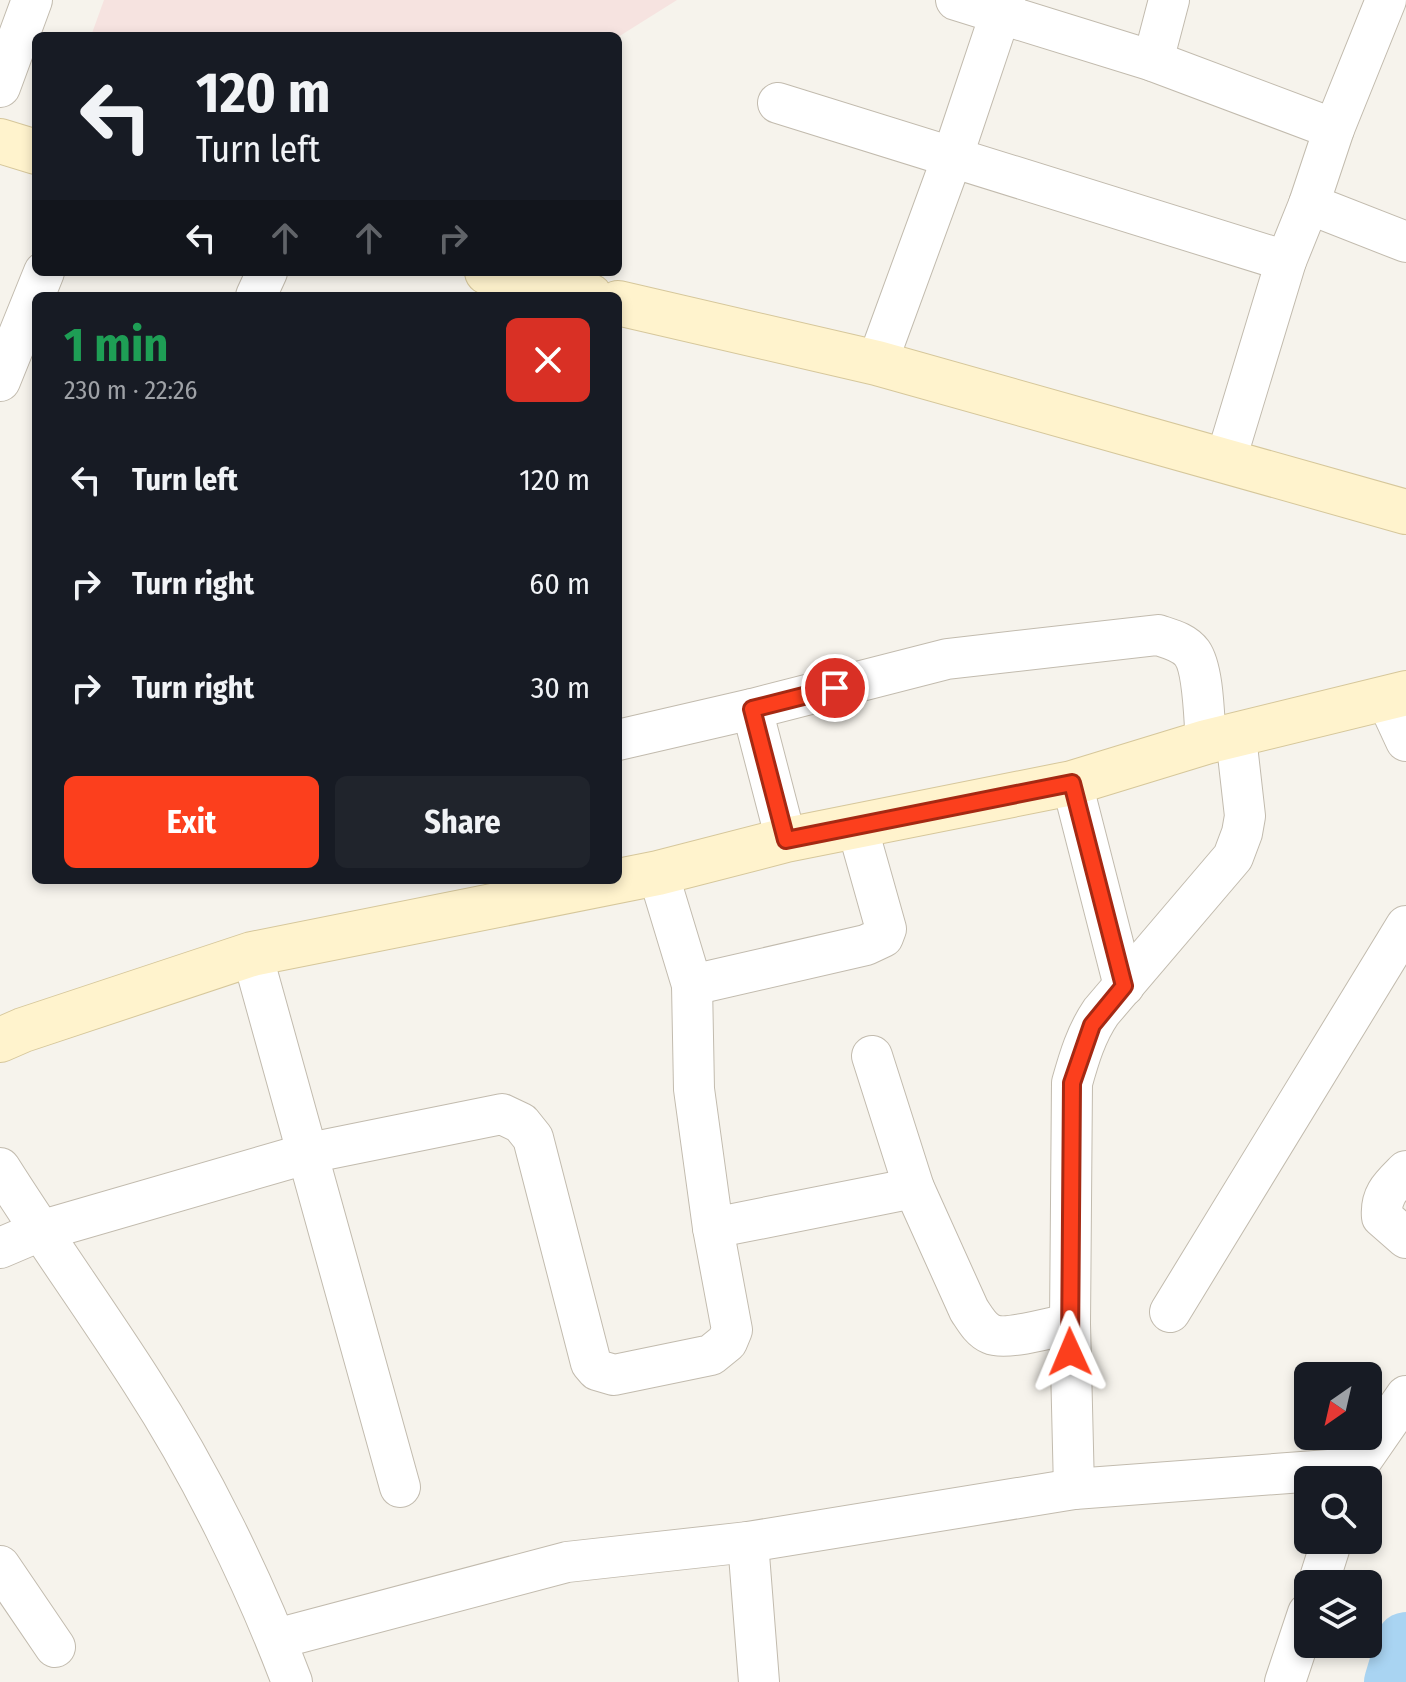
<!DOCTYPE html>
<html lang="en">
<head>
<meta charset="utf-8">
<style>
  body { margin:0; font-family:"Fira Sans Condensed",sans-serif; background:#20242c; color:#f1f3f6; height:100vh; display:flex; flex-direction:column; font-size:30px; white-space:nowrap }
  * { box-sizing:border-box; margin:0 }
  p { font-size:26px; color:#9ea1a6 }
  .icon { flex:none; width:44px; height:44px; fill:none; stroke:currentColor; stroke-width:2; stroke-linecap:round; stroke-linejoin:round }
  .map { position:relative; flex:1; overflow:hidden }
  .side { position:absolute; left:32px; top:292px; width:590px; height:592px; display:flex; flex-direction:column; background:#171b24; border-radius:12px; box-shadow:0 4px 12px #0003 }
  .side>* { flex:none }
  .hud { position:absolute; left:32px; top:32px; width:590px; height:244px; border-radius:12px; box-shadow:0 4px 12px #0003; background:#171b24; color:#f1f3f6; overflow:hidden }
  .needle { width:52px; rotate:214deg }
  .fabs { position:absolute; left:1294px; top:1362px; display:grid; gap:16px }
  .fabs a { display:grid; place-items:center; width:88px; height:88px; border-radius:12px; background:#171b24; box-shadow:0 4px 12px #0003; font-size:40px }
  .pin { position:absolute; display:grid; place-items:center; width:68px; height:68px; color:#fff; margin:-34px; border:4px solid #fff; border-radius:50%; box-shadow:0 2px 8px #0007 }
  .me { position:absolute; width:88px; margin:-44px; rotate:359deg; stroke-linejoin:round; filter:drop-shadow(0 0 6px #0008) }
  .turn { display:flex; align-items:center; gap:28px; height:168px; padding:0 32px; font-size:36px }
  .turn .icon { width:104px; height:104px; stroke-width:2.5 }
  .turn b { display:block; font-size:56px; line-height:68px }
  .lanes { display:flex; align-items:center; height:76px; padding:0 32px; background:#0003; justify-content:center; gap:40px; direction:ltr }
  .lanes .off { opacity:.35 }
  .round { display:grid; place-items:center; flex:none; width:84px; height:84px; border-radius:12px; background:#20242c }
  .head { display:flex; align-items:center; justify-content:space-between; height:136px; padding:0 32px }
  h1 { font-size:48px; font-weight:700; line-height:60px; color:#1e9e55 }
  .button { display:flex; gap:16px; margin-top:auto; padding:16px 32px }
  .button a { flex:1; height:92px; border-radius:12px; background:#fc3f1d; color:#fff; font-size:32px; font-weight:700; line-height:92px; text-align:center }
  .button a+a { background:#20242c; color:#f1f3f6 }
  ul { padding:0; list-style:none }
  li { display:flex; align-items:center; gap:24px; height:104px; padding:0 32px }
  li div { flex:1 }
  li b { display:block; font-size:30px }
  li em { font-style:normal }
  .map>svg:first-child { display:block }
  .medical { fill:#f6e3e0 }
  .lines { fill:none; stroke-linecap:round; stroke-linejoin:round }
  .river { stroke:#a9d4f2; stroke-width:60 }
  .street-casing { stroke:#c2bbae; stroke-width:42 }
  .secondary-casing { stroke:#d6c79b; stroke-width:46 }
  .street { stroke:#fff; stroke-width:40 }
  .secondary { stroke:#fff3cd; stroke-width:44 }
  .route-casing { stroke:#a42913; stroke-width:20 }
  .route { stroke:#fc3f1d; stroke-width:14 }
</style>
</head>
<body>
<div class="map">
<svg width="1406" height="1682" viewBox="0 0 1406 1682">
  <rect width="100%" height="100%" fill="#f6f3ec"/>
  <polygon class="medical" points="104,0 677,0 618,37 91,36"/>
  <g class="lines">
    <polyline class="river" points="1394,1682 1406,1642"/>
    <g class="street-casing">
      <g id="street">
        <polyline points="956,0 1153,61 1334,129"/>
        <polyline points="1153,61 1169,0"/>
        <polyline points="0,87 32,0"/>
        <polyline points="778,103 1286,261"/>
        <polyline points="1309,204 1406,242"/>
        <polyline points="256,296 267,272"/>
        <polyline points="877,363 952,158 1005,0"/>
        <polyline points="0,381 44,272"/>
        <polyline points="1226,459 1286,261 1309,204 1334,129 1386,0"/>
        <polyline points="1387,700 1406,741"/>
        <polyline points="752,709 786,840"/>
        <path d="M618 740 752 709 947 659 1158 635C1170 639 1184 642 1192 653 1204 670 1204 721 1206 742"/>
        <polyline points="1072,783 1124,986"/>
        <polyline points="252,954 400,1487"/>
        <polyline points="692,985 866,945 883,937 886,929 857,826"/>
        <path d="M872 1056 914 1188 969 1310C975 1319 981 1330 991 1334 1006 1341 1052 1327 1070 1324"/>
        <path d="M0 1168C46 1241 96 1310 142 1382 201 1473 254 1581 292 1682"/>
        <path d="M1406 1171C1391 1186 1380 1195 1382 1217L1406 1238"/>
        <polyline points="713,1228 914,1188"/>
        <polyline points="0,1248 40,1231 309,1153 502,1114 521,1123 533,1138 591,1363 597,1370 614,1375 711,1355 727,1342 732,1330 713,1228 694,1089 692,985 658,873"/>
        <polyline points="1170,1312 1406,926"/>
        <polyline points="1352,1480 1356,1468 1406,1396"/>
        <path d="M1074 1489 1070 1324 1072 1083C1079 1058 1086 1034 1101 1012L1233 857 1242 833 1245 816 1236 737"/>
        <polyline points="748,1542 759,1682"/>
        <polyline points="0,1566 55,1647"/>
        <polyline points="1318,1584 1332,1540"/>
        <polyline points="276,1639 567,1562 748,1542 1074,1489 1356,1468"/>
        <polyline points="1285,1682 1308,1613"/>
      </g>
    </g>
    <g class="secondary-casing">
      <g id="secondary">
        <polyline points="0,141 36,152"/>
        <polyline points="487,272 590,296"/>
        <polyline points="618,303 877,363 1406,512"/>
        <polyline points="0,1040 23,1030 252,954 658,873 786,840 1072,783 1206,742 1406,693"/>
      </g>
    </g>
    <use href="#street" class="street"/>
    <use href="#secondary" class="secondary"/>
  </g>
  <g class="lines">
    <g class="route-casing">
      <polyline id="route" points="835,688 752,709 786,840 1072,783 1124,986 1092,1025 1072,1083 1070,1352"/>
    </g>
    <use href="#route" class="route"/>
  </g>
</svg>
<div class="fabs">
<a><svg class="needle" viewBox="-14 -14 28 28"><path d="M0-13l5 13h-10z" fill="#e53935"/><path d="M0 13l5-13h-10z" fill="#9ea1a6"/></svg></a>
<a><svg class="icon" aria-label="search" viewBox="0 0 24 24"><circle cx="10" cy="10" r="6"/><path d="M15 15l6 6"/></svg></a>
<a><svg class="icon" aria-label="layers" viewBox="0 0 24 24"><path d="M12 4l9 5-9 5-9-5zM3 14l9 5 9-5"/></svg></a>
</div>
<div class="pin" style="left:835px;top:688px;background:#d93025"><svg class="icon" aria-label="arrive" viewBox="0 0 24 24"><path d="M6 21V4h12l-3 4 3 4H6"/></svg></div>
<svg class="me" style="left:1070px;top:1352px" viewBox="-20 -20 40 40"><path d="M0-17L14 15 0 8-14 15z" fill="#fc3f1d" stroke="#fff" stroke-width="4"/></svg>
<div class="hud">
<div class="turn"><svg class="icon" aria-label="left" viewBox="0 0 24 24"><path d="M17 20v-9H6M10 6l-5 5 5 5"/></svg><div><b>120 m</b>Turn left</div></div>
<div class="lanes"><svg class="icon" aria-label="left" viewBox="0 0 24 24"><path d="M17 20v-9H6M10 6l-5 5 5 5"/></svg><svg class="icon off" aria-label="ahead" viewBox="0 0 24 24"><path d="M12 20V5M6 11l6-6 6 6"/></svg><svg class="icon off" aria-label="ahead" viewBox="0 0 24 24"><path d="M12 20V5M6 11l6-6 6 6"/></svg><svg class="icon off" aria-label="right" viewBox="0 0 24 24"><path d="M7 20v-9h11M14 6l5 5-5 5"/></svg></div>
</div>
<section class="side">
<div class="head"><div><h1>1 min</h1><p>230 m · 22:26</p></div><a class="round" style="background:#d93025;color:#fff"><svg class="icon" aria-label="close" viewBox="0 0 24 24"><path d="M6 6l12 12M18 6L6 18"/></svg></a></div>
<ul>
<li><svg class="icon" aria-label="left" viewBox="0 0 24 24"><path d="M17 20v-9H6M10 6l-5 5 5 5"/></svg><div><b>Turn left</b></div><em>120 m</em></li>
<li><svg class="icon" aria-label="right" viewBox="0 0 24 24"><path d="M7 20v-9h11M14 6l5 5-5 5"/></svg><div><b>Turn right</b></div><em>60 m</em></li>
<li><svg class="icon" aria-label="right" viewBox="0 0 24 24"><path d="M7 20v-9h11M14 6l5 5-5 5"/></svg><div><b>Turn right</b></div><em>30 m</em></li>
</ul>
<div class="button"><a>Exit</a><a>Share</a></div>
</section>
</div>
</body>
</html>
